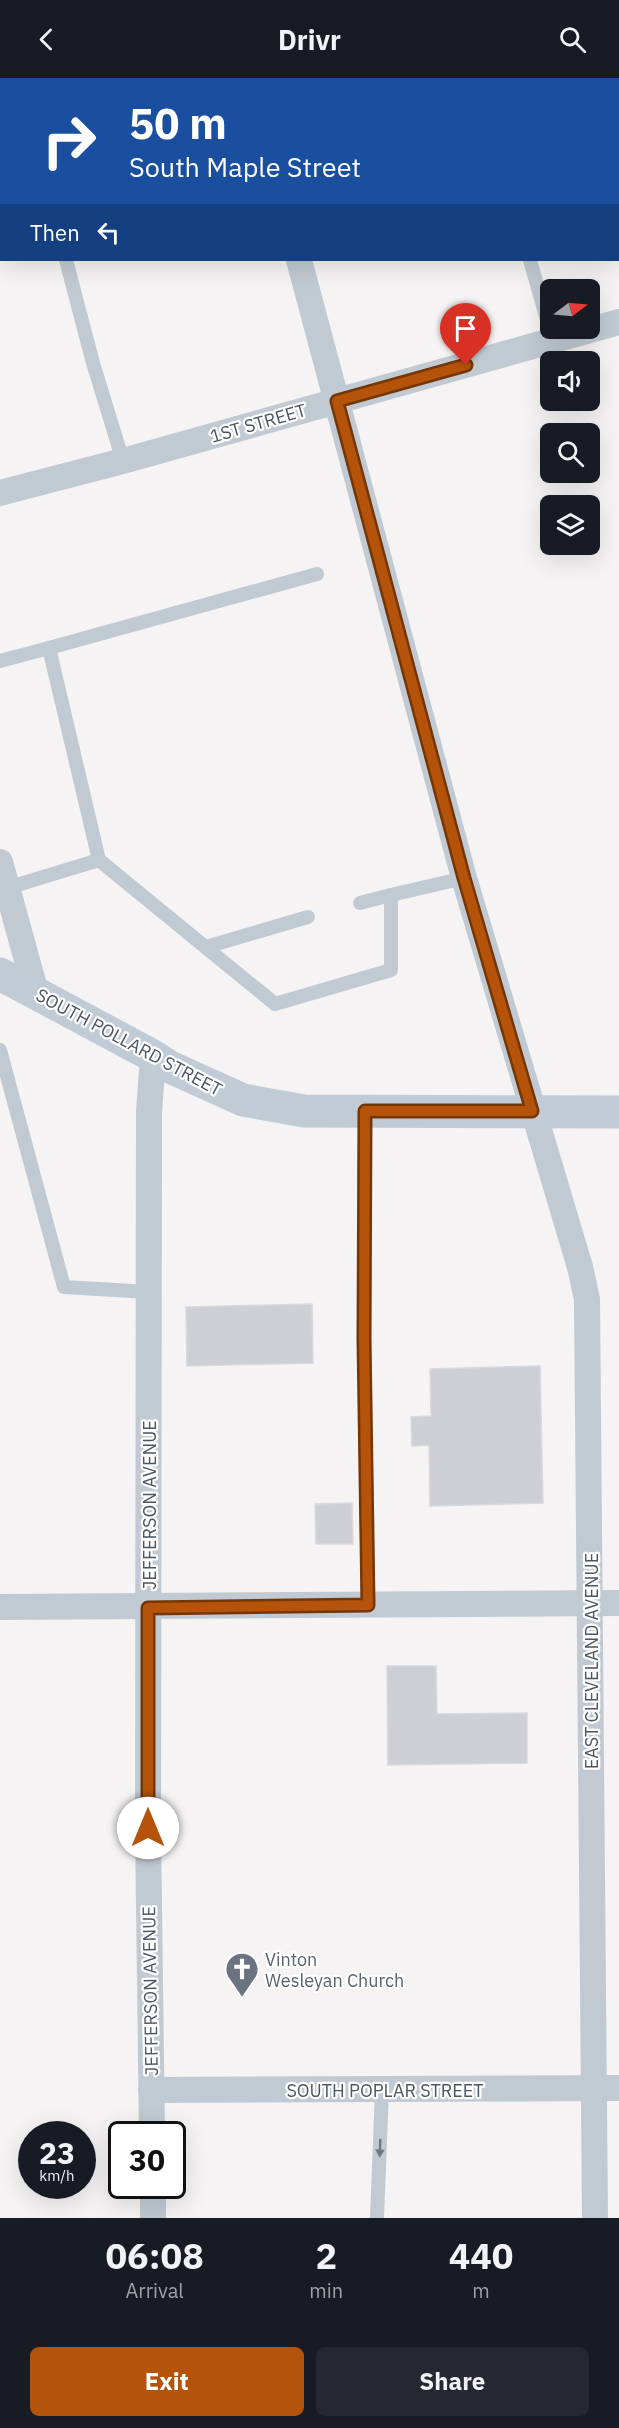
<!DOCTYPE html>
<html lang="en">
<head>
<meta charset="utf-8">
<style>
  body { margin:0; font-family:"IBM Plex Sans",sans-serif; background:#242831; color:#f1f3f6; height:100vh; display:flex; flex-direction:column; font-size:22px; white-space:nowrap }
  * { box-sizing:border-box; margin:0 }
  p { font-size:20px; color:#9ea1a6 }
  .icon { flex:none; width:33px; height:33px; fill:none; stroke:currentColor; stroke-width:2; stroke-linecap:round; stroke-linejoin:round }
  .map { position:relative; height:2140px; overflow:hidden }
  .drawer { display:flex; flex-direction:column; background:#171b24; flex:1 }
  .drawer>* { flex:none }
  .guide { position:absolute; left:0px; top:0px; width:620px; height:183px; box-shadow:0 6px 24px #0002; background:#1a4fa0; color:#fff; overflow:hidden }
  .needle { width:39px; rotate:74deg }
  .controls { position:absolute; left:540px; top:201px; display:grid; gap:12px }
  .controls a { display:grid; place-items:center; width:60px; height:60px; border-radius:9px; background:#171b24; box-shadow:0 6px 24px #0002; font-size:30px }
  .speed { position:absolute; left:18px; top:2043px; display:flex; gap:12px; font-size:30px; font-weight:700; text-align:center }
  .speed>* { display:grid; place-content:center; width:78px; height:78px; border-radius:50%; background:#171b24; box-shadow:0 6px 24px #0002; line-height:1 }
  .speed small { font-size:15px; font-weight:400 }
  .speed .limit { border:3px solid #111; border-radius:9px; background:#fff; color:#111 }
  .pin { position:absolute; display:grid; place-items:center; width:51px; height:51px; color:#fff; margin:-62px -26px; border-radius:50% 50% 50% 0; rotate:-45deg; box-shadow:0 0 6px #0007 }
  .pin .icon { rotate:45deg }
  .me { position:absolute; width:66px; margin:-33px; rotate:0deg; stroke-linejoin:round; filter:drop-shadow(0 0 4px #0008) }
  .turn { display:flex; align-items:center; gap:21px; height:126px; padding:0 30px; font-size:27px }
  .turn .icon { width:78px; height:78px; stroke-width:2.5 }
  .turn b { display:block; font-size:42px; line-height:51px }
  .then { display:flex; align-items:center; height:57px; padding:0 30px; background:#0003; gap:12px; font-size:22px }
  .eta { display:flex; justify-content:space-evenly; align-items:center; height:102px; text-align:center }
  .eta b { font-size:36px; font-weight:700; line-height:42px }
  .primary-button { display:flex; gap:12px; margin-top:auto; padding:12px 30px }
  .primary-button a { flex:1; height:69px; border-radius:9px; background:#b45309; color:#fff; font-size:24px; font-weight:700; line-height:69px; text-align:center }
  .primary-button a+a { background:#242831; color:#f1f3f6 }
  header { display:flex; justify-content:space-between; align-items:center; height:78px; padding:0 30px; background:#171b24; font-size:27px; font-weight:700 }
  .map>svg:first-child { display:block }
  .building { fill:#cdcfd5; stroke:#d7d9de; stroke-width:1.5 }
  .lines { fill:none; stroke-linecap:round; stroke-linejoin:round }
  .lane { stroke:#c1cad2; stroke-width:14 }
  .street { stroke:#c1cad2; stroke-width:26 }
  .secondary { stroke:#c1cbd6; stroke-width:33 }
  .oneway { fill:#6e7983 }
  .route-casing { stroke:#753606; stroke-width:15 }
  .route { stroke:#b45309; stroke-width:10 }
  .labels { text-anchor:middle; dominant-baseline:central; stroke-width:4.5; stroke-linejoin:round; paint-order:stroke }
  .street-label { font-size:18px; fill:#4a5661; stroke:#fff }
  .worship-label { font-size:18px; fill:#5b616d; stroke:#fff; text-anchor:start }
</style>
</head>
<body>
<header><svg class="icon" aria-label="back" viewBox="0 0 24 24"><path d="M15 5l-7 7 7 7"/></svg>Drivr<svg class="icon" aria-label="search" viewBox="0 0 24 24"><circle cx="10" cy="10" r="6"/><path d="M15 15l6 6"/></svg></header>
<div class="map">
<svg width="619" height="2140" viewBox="0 0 619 2140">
  <rect width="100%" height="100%" fill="#f5f3f3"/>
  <g class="building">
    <polygon points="312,1226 313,1285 187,1288 186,1229"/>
    <polygon points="540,1288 543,1425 430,1428 429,1367 412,1368 411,1339 431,1338 430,1291"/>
    <polygon points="352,1425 353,1466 316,1466 315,1426"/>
    <polygon points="387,1588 436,1588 437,1636 527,1635 527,1685 388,1687"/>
  </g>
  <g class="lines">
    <g class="lane">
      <polyline points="18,0 19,2"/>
      <polyline points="478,0 479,2"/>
      <polyline points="66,182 93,285 123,383"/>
      <polyline points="530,182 553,263"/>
      <polyline points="317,496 49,570 99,782 275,926 391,892 391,817 464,800"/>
      <polyline points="0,583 49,570"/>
      <polyline points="7,810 99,782"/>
      <polyline points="360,825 391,817"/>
      <polyline points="206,869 308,839"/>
      <polyline points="0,972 64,1209 149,1214"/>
      <polyline points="365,1033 364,1261 368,1527"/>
      <polyline points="377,2140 382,2012"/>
    </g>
    <g class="street">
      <polyline points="249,0 250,2"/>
      <polyline points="299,182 464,800 580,1189 587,1221 595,2140"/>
      <polyline points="0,415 123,383 619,244"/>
      <polyline points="0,784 36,915"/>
      <polyline points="0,1529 619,1525"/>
      <polyline points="151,2012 619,2010"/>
      <polyline points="152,2056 148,1750 149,1034 153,978"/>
      <polyline points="153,2108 153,2140"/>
    </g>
    <polyline class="secondary" points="0,896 153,978 170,989 243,1022 304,1033 619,1034"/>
  </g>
  <defs><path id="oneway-solid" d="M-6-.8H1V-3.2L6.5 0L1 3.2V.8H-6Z" transform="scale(1.5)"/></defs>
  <use class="oneway" href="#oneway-solid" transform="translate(380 2070) rotate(92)"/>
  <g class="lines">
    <g class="route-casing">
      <polyline id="route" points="148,1750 148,1530 368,1527 364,1261 365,1033 532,1033 464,800 337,323 466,287"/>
    </g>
    <use href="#route" class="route"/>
  </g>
  <defs>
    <g id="church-pin" transform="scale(1.725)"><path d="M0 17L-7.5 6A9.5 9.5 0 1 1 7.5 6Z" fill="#6b7280" stroke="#fff"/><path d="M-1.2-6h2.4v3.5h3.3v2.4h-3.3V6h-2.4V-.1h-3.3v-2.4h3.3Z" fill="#fff"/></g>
  </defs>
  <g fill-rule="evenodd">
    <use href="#church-pin" x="242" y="1891"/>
  </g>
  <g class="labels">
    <g class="street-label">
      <text transform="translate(258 345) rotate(-16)">1ST STREET</text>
      <text transform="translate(129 964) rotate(28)">SOUTH POLLARD STREET</text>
      <text transform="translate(149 1427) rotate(-90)">JEFFERSON AVENUE</text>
      <text transform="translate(591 1583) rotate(-90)">EAST CLEVELAND AVENUE</text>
      <text transform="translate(150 1913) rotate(-91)">JEFFERSON AVENUE</text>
      <text x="385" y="2012">SOUTH POPLAR STREET</text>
    </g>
    <g class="worship-label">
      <text x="265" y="1881">Vinton<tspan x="265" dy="21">Wesleyan Church</tspan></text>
    </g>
  </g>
</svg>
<div class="controls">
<a><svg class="needle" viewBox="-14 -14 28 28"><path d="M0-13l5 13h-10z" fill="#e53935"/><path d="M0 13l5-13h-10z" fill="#9ea1a6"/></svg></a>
<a><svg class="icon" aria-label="sound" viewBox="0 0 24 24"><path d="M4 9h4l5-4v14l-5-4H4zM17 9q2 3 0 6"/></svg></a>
<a><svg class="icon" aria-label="search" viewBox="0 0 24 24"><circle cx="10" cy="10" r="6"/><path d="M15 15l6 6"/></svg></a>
<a><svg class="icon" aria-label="layers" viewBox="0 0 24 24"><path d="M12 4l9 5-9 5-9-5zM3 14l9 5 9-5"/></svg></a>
</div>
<div class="speed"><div>23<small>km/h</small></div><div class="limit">30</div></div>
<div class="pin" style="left:466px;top:287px;background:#d93025"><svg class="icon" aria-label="arrive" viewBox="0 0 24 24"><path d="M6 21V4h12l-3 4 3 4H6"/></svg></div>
<svg class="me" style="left:148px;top:1750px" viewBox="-20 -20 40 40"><circle r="19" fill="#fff"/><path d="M0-13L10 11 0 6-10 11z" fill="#b45309"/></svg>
<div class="guide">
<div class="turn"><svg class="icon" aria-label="right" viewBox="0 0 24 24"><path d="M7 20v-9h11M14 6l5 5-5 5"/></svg><div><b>50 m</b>South Maple Street</div></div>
<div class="then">Then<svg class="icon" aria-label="left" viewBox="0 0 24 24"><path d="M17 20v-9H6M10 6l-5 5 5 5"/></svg></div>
</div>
</div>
<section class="drawer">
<div class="eta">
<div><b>06:08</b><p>Arrival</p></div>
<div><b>2</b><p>min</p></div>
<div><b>440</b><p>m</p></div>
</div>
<div class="primary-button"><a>Exit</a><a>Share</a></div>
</section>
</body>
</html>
